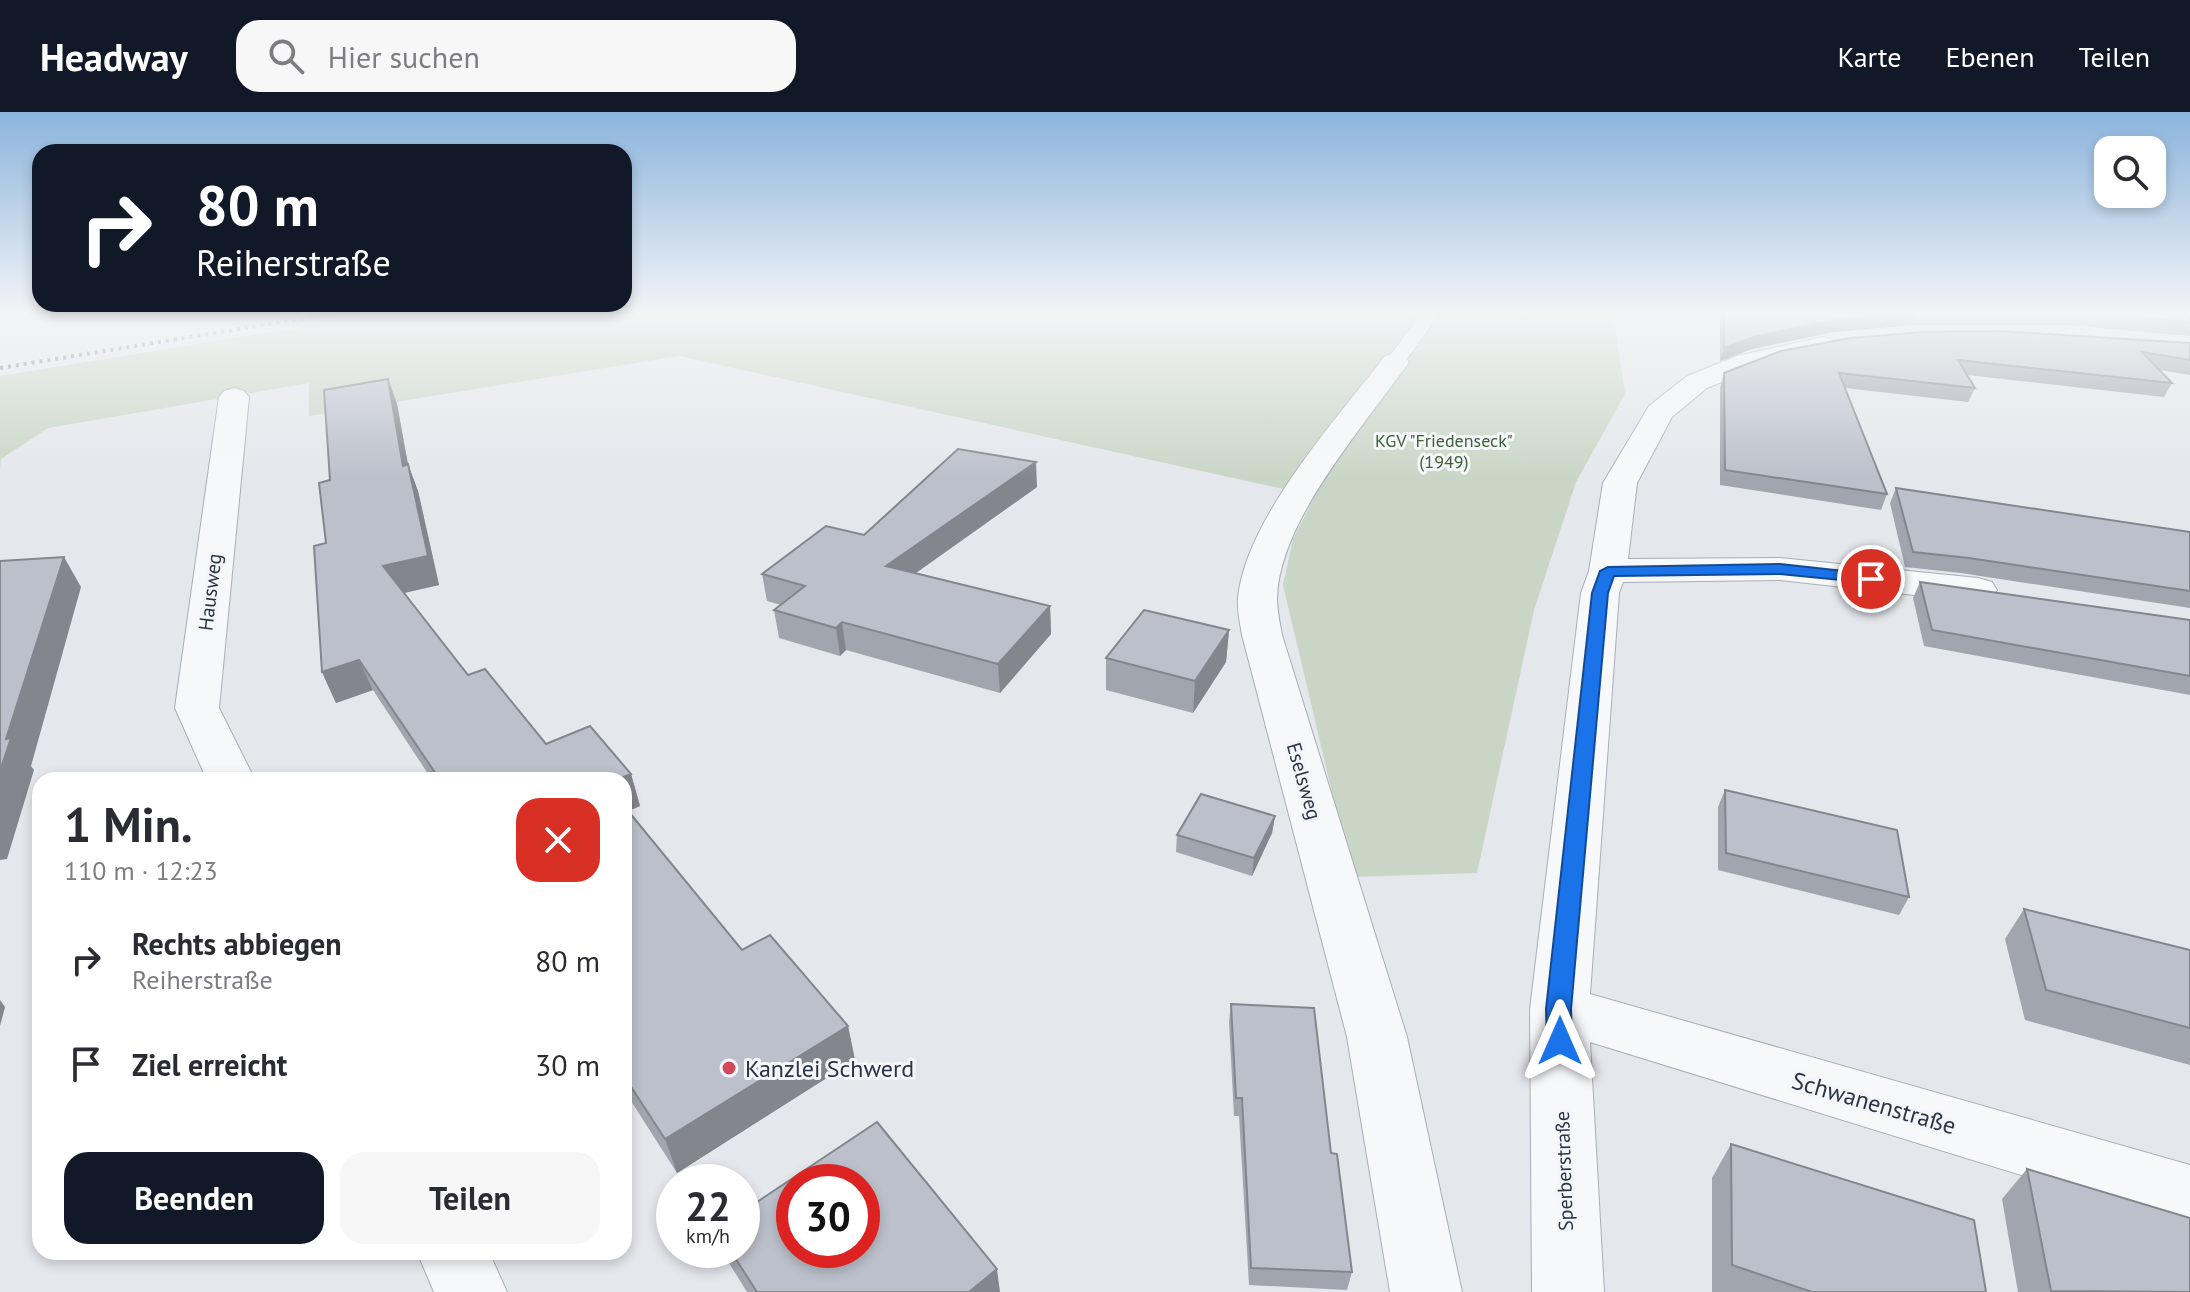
<!DOCTYPE html>
<html lang="de">
<head>
<meta charset="utf-8">
<style>
  body { margin:0; font-family:"PT Sans",sans-serif; background:#f7f7f7; color:#2b2b33; height:100vh; display:flex; flex-direction:column; font-size:30px; white-space:nowrap }
  * { box-sizing:border-box; margin:0 }
  p { font-size:26px; color:#7c7c81 }
  .icon { flex:none; width:44px; height:44px; fill:none; stroke:currentColor; stroke-width:2; stroke-linecap:round; stroke-linejoin:round }
  .map { position:relative; flex:1; overflow:hidden }
  .side { position:absolute; left:32px; top:660px; width:600px; height:488px; display:flex; flex-direction:column; background:#fff; border-radius:24px; box-shadow:0 4px 12px #0003 }
  .side>* { flex:none }
  .top-card { position:absolute; left:32px; top:32px; width:600px; height:168px; border-radius:24px; box-shadow:0 4px 12px #0003; background:#111827; color:#fff; overflow:hidden }
  .buttons { position:absolute; left:2094px; top:24px; display:grid; gap:16px }
  .buttons a { display:grid; place-items:center; width:72px; height:72px; border-radius:16px; background:#fff; box-shadow:0 4px 12px #0003; font-size:40px }
  .speed { position:absolute; left:656px; top:1052px; display:flex; gap:16px; font-size:40px; font-weight:700; text-align:center }
  .speed>* { display:grid; place-content:center; width:104px; height:104px; border-radius:50%; background:#fff; box-shadow:0 4px 12px #0003; line-height:1 }
  .speed small { font-size:20px; font-weight:400 }
  .speed .limit { border:12px solid #d22; background:#fff; color:#111 }
  .pin { position:absolute; display:grid; place-items:center; width:68px; height:68px; color:#fff; margin:-34px; border:4px solid #fff; border-radius:50%; box-shadow:0 2px 8px #0007 }
  .me { position:absolute; width:88px; margin:-44px; rotate:0deg; stroke-linejoin:round; filter:drop-shadow(0 0 6px #0008) }
  .turn { display:flex; align-items:center; gap:28px; height:168px; padding:0 32px; font-size:36px }
  .turn .icon { width:104px; height:104px; stroke-width:2.5 }
  .turn b { display:block; font-size:56px; line-height:68px }
  .round { display:grid; place-items:center; flex:none; width:84px; height:84px; border-radius:24px; background:#f7f7f7 }
  .headline { display:flex; align-items:center; justify-content:space-between; height:136px; padding:0 32px }
  h1 { font-size:48px; font-weight:600; line-height:60px }
  .primary-button { display:flex; gap:16px; margin-top:auto; padding:16px 32px }
  .primary-button a { flex:1; height:92px; border-radius:24px; background:#111827; color:#fff; font-size:32px; font-weight:600; line-height:92px; text-align:center }
  .primary-button a+a { background:#f7f7f7; color:#2b2b33 }
  ul { padding:0; list-style:none }
  li { display:flex; align-items:center; gap:24px; height:104px; padding:0 32px }
  li div { flex:1 }
  li b { display:block; font-size:30px }
  li em { font-style:normal }
  header { display:flex; align-items:center; gap:48px; box-sizing:border-box; height:112px; padding:0 40px; background:#111827; color:#fff }
  header strong { font-size:38px }
  nav { display:flex; gap:44px; margin-inline-start:auto; font-size:28px }
  .search { width:560px; height:72px; background:#f7f7f7; display:flex; align-items:center; gap:20px; box-sizing:border-box; padding:0 28px; border-radius:24px; color:#7c7c81; font-size:30px }
  .map>svg:first-child { display:block }
  .green { fill:#c9d6c5 }
  .lines { fill:none; stroke-linecap:round; stroke-linejoin:round }
  .lane-casing { stroke:#a9aeb7; stroke-width:2 }
  .street-casing { stroke:#a9aeb7; stroke-width:2 }
  .lane { fill:#f7f8fa; fill-rule:evenodd }
  .street { fill:#f7f8fa; fill-rule:evenodd }
  .rail { stroke:#7d8696; stroke-width:4; stroke-dasharray:3 5; stroke-linecap:butt }
  .wall { fill:#a1a5ae }
  .shaded-wall { fill:#83868d }
  .building { fill:#bbc0ca; stroke:#83868d; stroke-width:2; fill-rule:evenodd }
  .route { fill:#1a73e8; stroke:#114b97; stroke-width:2 }
  .poi-dot { fill:#d1495b; stroke:#f4f6f9; stroke-width:3 }
  .labels { text-anchor:middle; dominant-baseline:central; stroke-width:6; stroke-linejoin:round; paint-order:stroke }
  .far-park-label { font-size:18px; fill:#3f6138; stroke:#f4f6f9 }
  .street-label { font-size:20px; fill:#2b3445; stroke:#f4f6f9 }
  .near-poi-label { font-size:24px; fill:#2b3445; stroke:#f4f6f9; text-anchor:start }
  .near-street-label { font-size:24px; fill:#2b3445; stroke:#f4f6f9 }
</style>
</head>
<body>
<header>
<strong>Headway</strong>
<div class="search"><svg class="icon" aria-label="search" viewBox="0 0 24 24"><circle cx="10" cy="10" r="6"/><path d="M15 15l6 6"/></svg>Hier suchen</div>
<nav><a>Karte</a><a>Ebenen</a><a>Teilen</a></nav>
</header>
<div class="map">
<svg width="2190" height="1180" viewBox="0 0 2190 1180">
  <rect width="100%" height="100%" fill="#e4e7ec"/>
  <polygon class="green" points="389,201 1613,201 1625,282 1576,370 1534,498 1477,761 1352,765 1283,473 1293,427 1315,384 679,244 309,304 309,271 48,316 1,347 0,357 0,264"/>
  <g class="lines">
    <g class="lane-casing">
      <polygon id="lane" points="1422,201 1440,201 1402,254 1388,254 1385,250"/>
    </g>
    <g class="street-casing">
      <g id="street">
        <polygon points="1822,225 1831,227 1835,233 1831,239 1756,256 1707,276 1672,305 1637,371 1628,447 1780,446 1978,466 1992,470 1997,478 1992,486 1978,490 1780,468 1623,470 1619,481 1590,882 2190,1053 2190,1115 1590,930 1604,1180 1532,1180 1530,897 1581,481 1589,459 1603,371 1649,294 1687,264 1737,244"/>
        <path d="M1395 242 1405 244 1409 250C1366 312 1279 408 1277 486 1277 499 1280 511 1282 523L1407 925 1462 1180H1390L1347 925 1242 523C1240 511 1237 498 1238 486 1245 408 1338 305 1385 244Z"/>
        <polygon points="234,276 244,279 249,285 219,596 255,668 207,668 175,596 219,285 224,279"/>
        <polygon points="417,1140 489,1140 507,1180 434,1180"/>
      </g>
    </g>
    <use href="#lane" class="lane"/>
    <use href="#street" class="street"/>
    <polyline class="rail" points="0,256 337,201"/>
  </g>
  <g class="wall">
    <polygon points="1720,201 2190,201 2190,224 2067,213 1912,213 1833,220 1752,237 1720,249"/>
    <polygon points="2190,231 2190,263 2159,258 2172,271 2164,285 1967,263 1975,276 1968,290 1845,276 1887,382 1881,398 1720,373 1720,275 1724,261"/>
    <polygon points="388,267 397,292 408,353 418,379 439,473 404,481 468,563 485,557 546,632 590,614 631,662 640,694 628,699 742,838 770,823 848,914 855,948 677,1061 624,978 624,668 432,668 373,578 336,591 322,560 314,434 326,431 319,371 330,368 324,278"/>
    <polygon points="1037,375 916,461 1050,494 1051,522 1000,581 846,538 840,544 779,526 774,498 781,493 767,489 762,462 864,423"/>
    <polygon points="1896,376 2190,420 2190,496 1961,461 1905,455 1890,391"/>
    <polygon points="1920,470 2190,508 2190,583 1924,534 1913,486"/>
    <polygon points="1229,518 1226,550 1193,601 1106,578 1106,546"/>
    <polygon points="1725,678 1909,785 1899,803 1718,758 1718,695"/>
    <polygon points="1275,704 1272,721 1252,764 1176,740 1177,723"/>
    <polygon points="2024,797 2190,838 2190,953 2025,908 2005,827"/>
    <polygon points="1231,892 1331,1041 1352,1160 1347,1178 1249,1173 1239,1004 1234,1004 1229,910"/>
    <polygon points="1731,1032 1986,1180 1712,1180 1712,1066"/>
    <polygon points="2027,1057 2190,1180 2018,1180 2002,1087"/>
    <polygon points="724,1138 742,1138 1000,1180 747,1180 729,1151"/>
  </g>
  <g class="shaded-wall">
    <polygon points="1917,201 1912,213 1833,220 1752,237 1720,249 1724,236 1757,224 1838,207"/>
    <polygon points="388,267 397,292 413,380 403,354"/>
    <polygon points="1036,350 1037,375 889,480 886,454"/>
    <polygon points="408,352 418,379 439,473 395,483 383,454"/>
    <polygon points="64,445 81,475 31,654 34,658 7,747 0,748 0,659 6,627"/>
    <polygon points="1050,494 1051,522 1000,581 998,552"/>
    <polygon points="842,510 846,538 840,544 836,516"/>
    <polygon points="1229,518 1226,550 1193,601 1195,569"/>
    <polygon points="359,548 373,578 336,591 322,560"/>
    <polygon points="631,662 640,694 624,701 624,668 616,668"/>
    <polygon points="1275,704 1272,721 1252,764 1254,746"/>
    <polygon points="0,888 5,895 0,914"/>
    <polygon points="848,914 855,948 677,1061 665,1027"/>
    <polygon points="997,1157 1000,1180 969,1180"/>
  </g>
  <g class="building">
    <polygon points="1724,201 1911,201 1838,207 1757,224 1724,236"/>
    <polygon points="2080,201 2190,201 2190,210"/>
    <polygon points="2000,219 2190,231 2190,248 2142,240 2172,271 1958,248 1975,276 1839,261 1887,382 1725,358 1724,261 1781,239 1850,226 1924,220"/>
    <polygon points="388,267 403,354 408,352 428,444 383,454 468,563 485,557 546,632 590,614 631,662 616,668 440,668 359,548 322,560 314,434 326,431 319,371 330,368 324,278"/>
    <polygon points="958,337 1036,350 886,454 1050,494 998,552 842,510 836,516 774,498 805,474 762,462 826,414 864,423"/>
    <polygon points="1896,376 2190,420 2190,479 1969,446 1913,440"/>
    <polygon points="64,445 6,627 11,626 0,659 0,449"/>
    <polygon points="1920,470 2190,508 2190,564 1932,518"/>
    <polygon points="1144,498 1229,518 1195,569 1106,546"/>
    <polygon points="1725,678 1897,718 1909,785 1726,741"/>
    <polygon points="1201,682 1275,704 1254,746 1177,723"/>
    <polygon points="624,694 742,838 770,823 848,914 665,1027 624,964"/>
    <polygon points="2024,797 2190,838 2190,916 2046,878"/>
    <polygon points="1231,892 1314,896 1331,1041 1337,1042 1352,1160 1251,1156 1242,986 1236,986"/>
    <path d="M877 1010 997 1157 969 1180H757L730 1138H742V1100ZM794 1070H862V1138H794Z"/>
    <polygon points="1731,1032 1974,1108 1986,1180 1812,1180 1732,1153"/>
    <polygon points="2027,1057 2190,1106 2190,1180 2051,1179"/>
  </g>
  <linearGradient id="sky" x2="0" y2="1"><stop stop-color="#8bb4dd"/><stop offset="0.55" stop-color="#f3f4f6"/><stop offset="1" stop-color="#f3f4f6" stop-opacity="0"/></linearGradient>
  <rect width="2190" height="366" fill="url(#sky)"/>
  <polygon class="route" points="1780,452 1871,462 1878,467 1871,471 1780,462 1614,464 1608,481 1571,897 1572,929 1568,936 1560,939 1551,936 1547,929 1546,897 1592,481 1600,459 1608,455"/>
  <circle class="poi-dot" cx="729" cy="956" r="8"/>
  <g class="labels">
    <g class="far-park-label">
      <text x="1444" y="328">KGV "Friedenseck"<tspan x="1444" dy="21">(1949)</tspan></text>
    </g>
    <g class="street-label">
      <text transform="translate(210 480) rotate(-83)">Hausweg</text>
      <text transform="translate(1304 669) rotate(74)">Eselsweg</text>
      <text transform="translate(1564 1059) rotate(-92)">Sperberstraße</text>
    </g>
    <g class="near-poi-label">
      <text x="745" y="956">Kanzlei Schwerd</text>
    </g>
    <g class="near-street-label">
      <text transform="translate(1874 991) rotate(16)">Schwanenstraße</text>
    </g>
  </g>
</svg>
<div class="buttons">
<a><svg class="icon" aria-label="search" viewBox="0 0 24 24"><circle cx="10" cy="10" r="6"/><path d="M15 15l6 6"/></svg></a>
</div>
<div class="speed"><div>22<small>km/h</small></div><div class="limit">30</div></div>
<div class="pin" style="left:1871px;top:467px;background:#d93025"><svg class="icon" aria-label="arrive" viewBox="0 0 24 24"><path d="M6 21V4h12l-3 4 3 4H6"/></svg></div>
<svg class="me" style="left:1560px;top:929px" viewBox="-20 -20 40 40"><path d="M0-17L14 15 0 8-14 15z" fill="#1a73e8" stroke="#fff" stroke-width="4"/></svg>
<div class="top-card">
<div class="turn"><svg class="icon" aria-label="right" viewBox="0 0 24 24"><path d="M7 20v-9h11M14 6l5 5-5 5"/></svg><div><b>80 m</b>Reiherstraße</div></div>
</div>
<section class="side">
<div class="headline"><div><h1>1 Min.</h1><p>110 m · 12:23</p></div><a class="round" style="background:#d93025;color:#fff"><svg class="icon" aria-label="close" viewBox="0 0 24 24"><path d="M6 6l12 12M18 6L6 18"/></svg></a></div>
<ul>
<li><svg class="icon" aria-label="right" viewBox="0 0 24 24"><path d="M7 20v-9h11M14 6l5 5-5 5"/></svg><div><b>Rechts abbiegen</b><p>Reiherstraße</p></div><em>80 m</em></li>
<li><svg class="icon" aria-label="arrive" viewBox="0 0 24 24"><path d="M6 21V4h12l-3 4 3 4H6"/></svg><div><b>Ziel erreicht</b></div><em>30 m</em></li>
</ul>
<div class="primary-button"><a>Beenden</a><a>Teilen</a></div>
</section>
</div>
</body>
</html>
